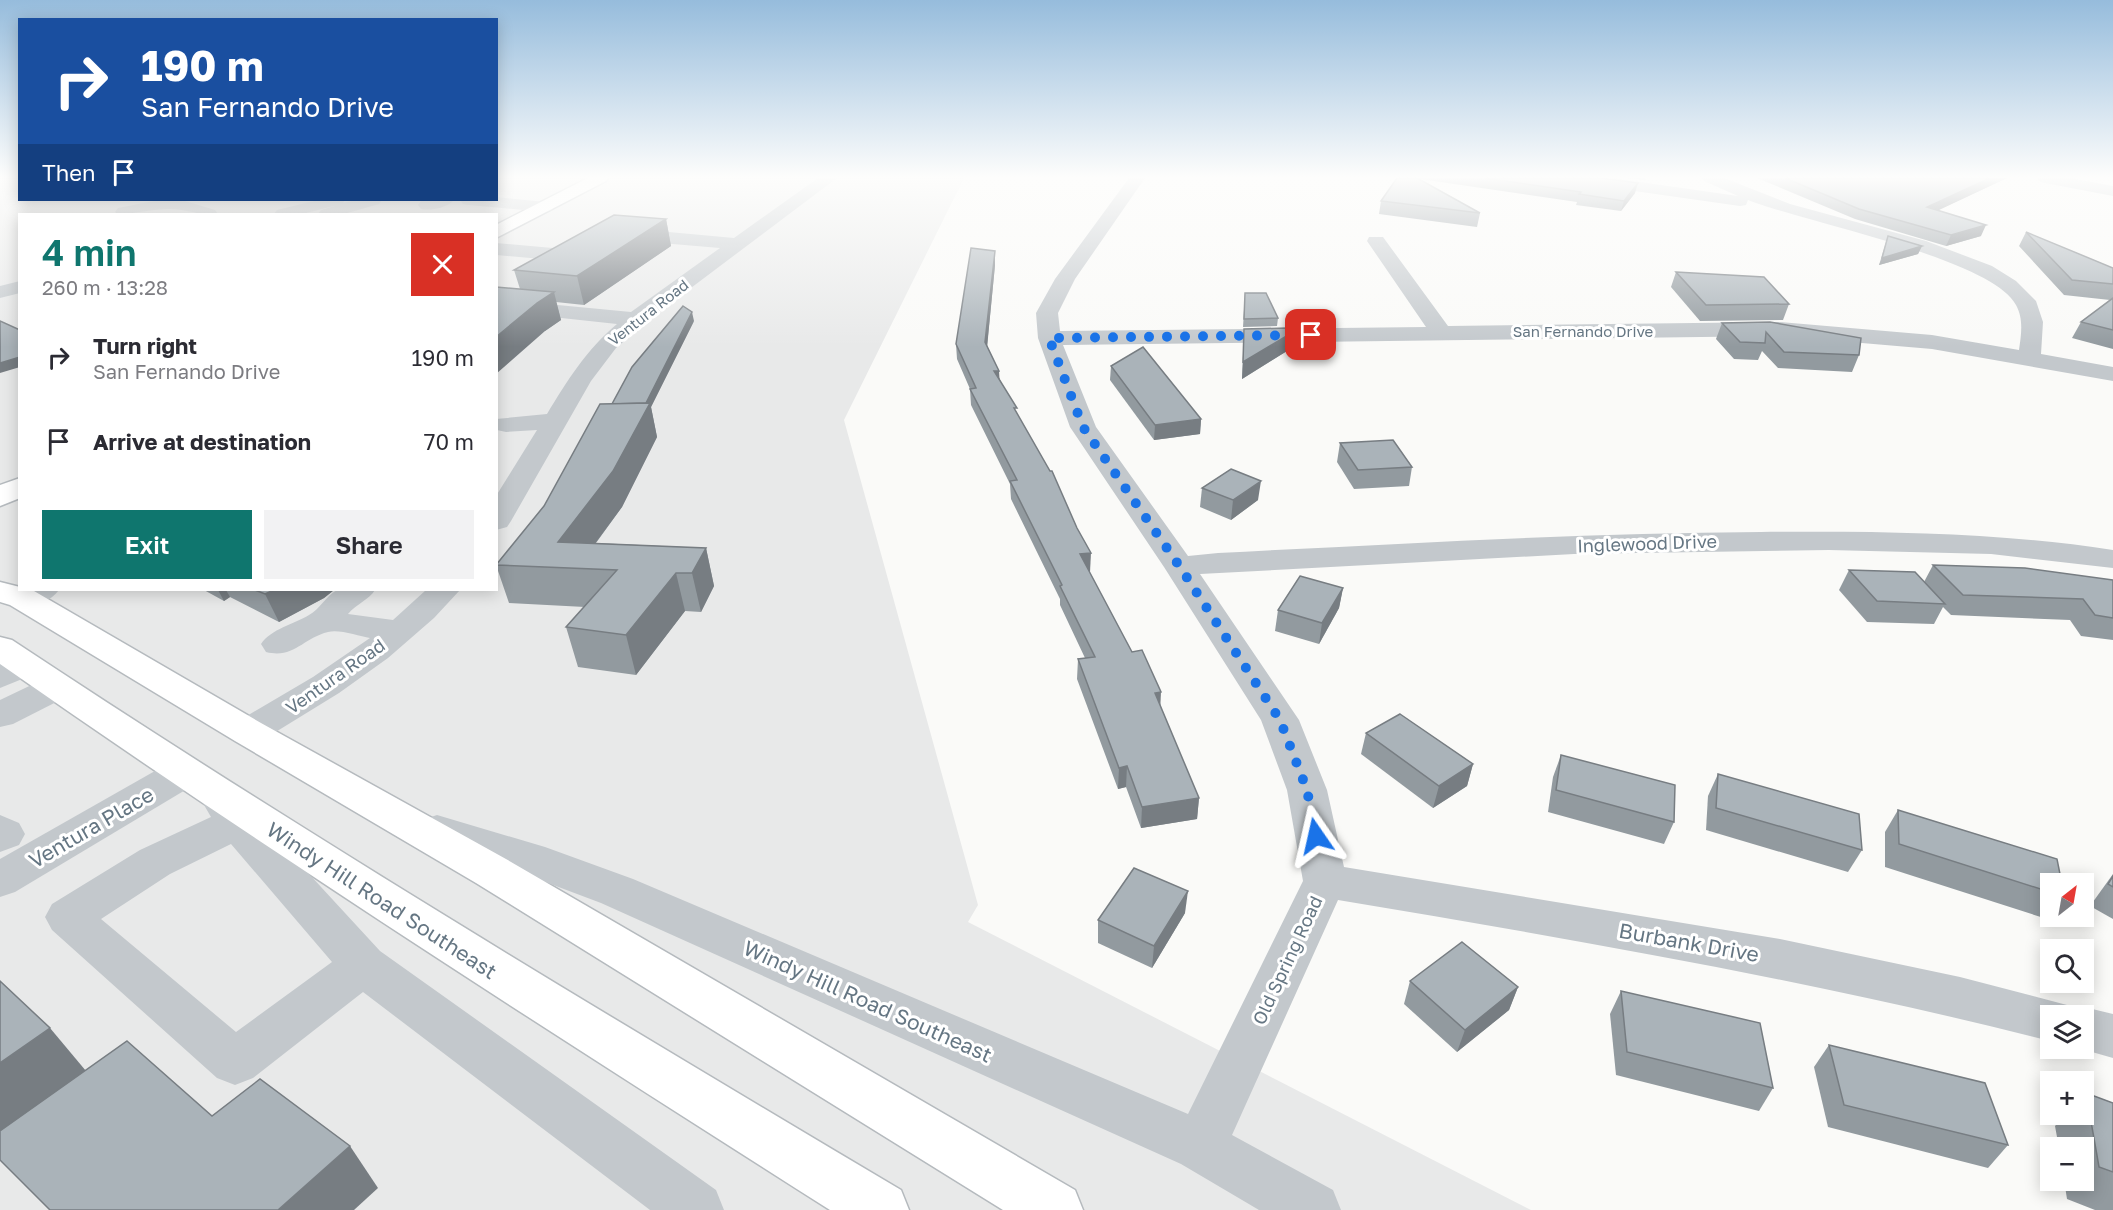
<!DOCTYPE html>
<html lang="en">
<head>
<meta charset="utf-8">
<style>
  body { margin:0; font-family:"Golos Text",sans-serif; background:#f2f2f3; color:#2b2b33; height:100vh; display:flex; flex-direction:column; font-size:22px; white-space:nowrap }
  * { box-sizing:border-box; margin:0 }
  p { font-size:20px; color:#7c7c81 }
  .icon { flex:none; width:33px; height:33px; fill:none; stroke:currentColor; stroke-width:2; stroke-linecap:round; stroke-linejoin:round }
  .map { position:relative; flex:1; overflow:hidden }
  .details { position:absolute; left:18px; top:213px; width:480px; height:378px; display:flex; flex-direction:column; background:#fff; border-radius:0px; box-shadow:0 3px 15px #0003 }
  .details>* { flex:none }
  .top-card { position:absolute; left:18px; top:18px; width:480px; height:183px; border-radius:0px; box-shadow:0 3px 15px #0003; background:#1a4fa0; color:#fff; overflow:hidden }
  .needle { width:39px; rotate:31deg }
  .fabs { position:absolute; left:2040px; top:873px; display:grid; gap:12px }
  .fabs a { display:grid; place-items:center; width:54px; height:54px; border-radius:0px; background:#fff; box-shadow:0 3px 15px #0003; font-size:30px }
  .pin { position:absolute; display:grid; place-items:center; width:51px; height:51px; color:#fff; margin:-26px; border-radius:12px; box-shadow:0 3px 9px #0006 }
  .me { position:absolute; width:66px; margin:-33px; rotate:349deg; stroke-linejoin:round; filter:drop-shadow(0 0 4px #0008) }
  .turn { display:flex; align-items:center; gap:21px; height:126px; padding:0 24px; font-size:27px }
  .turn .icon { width:78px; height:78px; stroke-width:2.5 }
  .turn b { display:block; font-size:42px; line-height:51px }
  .then { display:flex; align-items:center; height:57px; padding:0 24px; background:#0003; gap:12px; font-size:22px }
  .round { display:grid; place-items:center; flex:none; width:63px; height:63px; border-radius:0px; background:#f2f2f3 }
  .summary { display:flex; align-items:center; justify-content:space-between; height:102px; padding:0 24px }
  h1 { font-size:36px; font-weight:600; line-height:45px; color:#0f766e }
  .button { display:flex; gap:12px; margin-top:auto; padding:12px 24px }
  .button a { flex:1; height:69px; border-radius:0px; background:#0f766e; color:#fff; font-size:24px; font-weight:600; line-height:69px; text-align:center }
  .button a+a { background:#f2f2f3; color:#2b2b33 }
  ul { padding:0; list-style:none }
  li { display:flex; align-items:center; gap:18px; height:84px; padding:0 24px }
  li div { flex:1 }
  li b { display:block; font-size:22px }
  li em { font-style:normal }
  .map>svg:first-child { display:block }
  .built { fill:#e8e9e9; fill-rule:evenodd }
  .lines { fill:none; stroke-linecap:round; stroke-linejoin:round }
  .major-casing { stroke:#b5babe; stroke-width:3 }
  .minor { fill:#c3c8cc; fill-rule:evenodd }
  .major { fill:#fff; fill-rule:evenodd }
  .wall { fill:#929a9f }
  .shaded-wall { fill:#777d82 }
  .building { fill:#aab3b9; stroke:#777d82; stroke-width:1.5 }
  .route { stroke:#1a73e8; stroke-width:10; stroke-dasharray:0 18 }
  .labels { text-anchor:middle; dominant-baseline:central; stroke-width:6; stroke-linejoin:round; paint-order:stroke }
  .far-street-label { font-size:15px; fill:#657683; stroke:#fff }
  .street-label { font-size:18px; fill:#657683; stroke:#fff }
  .near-street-label { font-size:21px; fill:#657683; stroke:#fff }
</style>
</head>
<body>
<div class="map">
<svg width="2113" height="1210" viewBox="0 0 2113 1210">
  <rect width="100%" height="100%" fill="#fafaf8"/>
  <path class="built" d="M0 178H19L20 200H496L497 178H964L844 420 978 905 968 922 1531 1210H0ZM20 214H496V590H20Z"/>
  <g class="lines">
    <g class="major-casing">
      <g id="major">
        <polygon points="588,178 608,178 606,181 496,238 496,225"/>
        <polygon points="20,478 20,498 0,506 0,485"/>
        <polygon points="0,582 20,587 20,590 34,591 261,723 506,859 1075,1190 1083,1210 1003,1210 476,883 235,741 10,605 0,602"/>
        <path d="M0 637 12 640C303 833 601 1012 901 1190L909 1210H830C550 1032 272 854 0 664Z"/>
      </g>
    </g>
    <g class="minor">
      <path d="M818 178H837L651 318 616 348 591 381 511 521 507 527 496 530V496L537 430 506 432 497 430 496 419 547 414C567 381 587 349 617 324L496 311V299L631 312 720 248 625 240 618 238 616 234 618 230 625 228 734 238Z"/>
      <path d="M1129 178H1145L1075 279 1058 313 1060 331 1426 327 1367 241 1369 237H1383L1448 326 1780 322 1932 335 2019 350C2021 336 2024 319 2016 305 1991 258 1803 222 1748 200L1746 205 1740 206 1578 183 1570 178H1612L1738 196 1704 181 1702 178H1724L1790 204 1926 241 1992 266 2016 281 2036 301 2043 322 2041 354 2113 367V381L1932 349 1780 336 1063 345 1096 427 1188 556 1218 553C1399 544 1580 533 1761 532 1879 531 1996 532 2113 550V568L1991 554 1829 550 1574 554 1200 574 1299 720 1327 790 1344 867 1780 939 1960 977 2067 1005 2071 1012 2084 1007 2113 1014V1058L2078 1048H2084V1016H2050V1041C1815 981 1577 940 1338 900L1232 1135 1333 1190 1341 1210H1259L1181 1164 601 903 516 871 422 842 416 831 422 820 437 815 545 847 633 879 1188 1114 1303 881 1287 790 1261 720 1164 567 1070 427 1038 338 1036 313 1055 279Z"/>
      <polygon points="2037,178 2070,178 2113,186 2113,196 2045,183 2039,181"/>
      <polygon points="496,197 545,202 551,203 554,207 551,211 545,212 469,205 463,204 460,200 496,200"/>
      <path d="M159 200 185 201 215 210 218 214C200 216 187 209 170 209 152 209 135 214 117 214L115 212 118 208Z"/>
      <polygon points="318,200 345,200 343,203 356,200 382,200 379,204 344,214 318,214 321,210 338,205 302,214 274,214 277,210"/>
      <path d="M427 200H454C447 208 430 211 421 209L418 205 421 201Z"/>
      <polygon points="496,243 564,249 571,251 574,255 571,259 564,261 496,255"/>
      <polygon points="20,281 20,293 0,298 0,286"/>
      <path d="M20 588V590H59C49 604 26 609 10 605L6 598 10 591Z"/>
      <path d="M337 590H375C369 600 356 604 348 614L393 620 426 590H460L434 618 388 658 339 693 261 741 248 745 235 741 229 732 235 723 313 677 370 638C359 636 339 629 328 632 303 638 294 659 266 652L261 644C271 629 294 624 309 615 320 609 326 596 337 590Z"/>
      <polygon points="25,654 37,657 43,665 37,673 0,688 0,663"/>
      <polygon points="57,675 70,679 75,687 70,695 13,724 0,727 0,700 44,679"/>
      <polygon points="183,759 197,763 203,773 197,783 15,892 0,897 0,859 169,763"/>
      <path d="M220 783 234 788 252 812 380 951 716 1190 724 1210H650L363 992 253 1078 235 1085 217 1078 52 930 45 917 52 904 140 850 211 817 200 798 206 788ZM231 844 332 962 236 1032 101 919 170 874Z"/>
      <polygon points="0,815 19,823 25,834 19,845 0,852"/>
    </g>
    <use href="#major" class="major"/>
  </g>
  <g class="wall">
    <polygon points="1397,178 1601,178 1635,193 1621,211 1576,205 1577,202 1420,179 1480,213 1477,227 1379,214 1381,201"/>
    <polygon points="1627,178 1646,178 1645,180"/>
    <polygon points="1757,178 2007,178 1938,210 1981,236 1946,246 1855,219"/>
    <polygon points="666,219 671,246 584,305 556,302 561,320 545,331 520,289 514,270"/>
    <polygon points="2026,232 2113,268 2113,349 2072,338 2081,322 2110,300 2064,295 2019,246"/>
    <polygon points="1888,236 1922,246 1918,254 1879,265"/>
    <polygon points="995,251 995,265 987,346 1000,380 1017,413 1090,572 1089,572 1160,706 1199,798 1197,819 1141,828 1126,787 1118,789 1077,679 1078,659 1085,658 1060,605 1060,599 1011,499 1010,484 971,405 970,389 957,359 956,344"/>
    <polygon points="1676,272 1789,304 1783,320 1700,321 1671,287"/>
    <polygon points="1245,293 1278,318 1277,326 1243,327"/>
    <polygon points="694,321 651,407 657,437 622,507 596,543 706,548 714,586 701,612 685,611 636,675 578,667 566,627 585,607 509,603 496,565"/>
    <polygon points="1722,323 1859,355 1852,372 1778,368 1762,351 1758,360 1734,359 1716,339"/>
    <polygon points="1244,329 1290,334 1287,351 1242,379"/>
    <polygon points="1111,366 1201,419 1200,434 1154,440 1110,380"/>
    <polygon points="1340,443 1412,467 1409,486 1354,489 1337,462"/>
    <polygon points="1202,488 1258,500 1231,520 1200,507"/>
    <polygon points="1933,565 2113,580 2113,640 2081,636 2070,620 1951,615 1943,607 1934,624 1867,622 1839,590 1849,570 1924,582"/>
    <polygon points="1343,588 1339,608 1319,644 1275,631 1278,610"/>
    <polygon points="204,590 334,590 324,598 279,622 230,597 224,601"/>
    <polygon points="1366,733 1473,764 1467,786 1433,808 1361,754"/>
    <polygon points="1561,755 1674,822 1664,844 1548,812 1553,777"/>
    <polygon points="1718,774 1862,850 1848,872 1706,830 1708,796"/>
    <polygon points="1898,810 2050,884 2050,915 2047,919 1885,867 1885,832"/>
    <polygon points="2113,874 2113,919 2090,906"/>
    <polygon points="1185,913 1152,968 1098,943 1098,920"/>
    <polygon points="1410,981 1518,987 1509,1010 1457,1052 1404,1004"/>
    <polygon points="1621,991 1773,1088 1759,1111 1616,1075 1610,1014"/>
    <polygon points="1829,1045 2008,1145 1988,1168 1828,1127 1814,1067"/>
    <polygon points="2086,1093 2113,1103 2113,1210 2095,1210 2067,1199 2064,1180 2084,1180 2084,1148 2059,1148 2055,1126 2066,1114 2084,1114 2084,1096"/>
  </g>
  <g class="shaded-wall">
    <polygon points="1990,178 2007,178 1922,218 1927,207"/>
    <polygon points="1638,183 1635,193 1621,211 1624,201"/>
    <polygon points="666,219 671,246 584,305 577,276"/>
    <polygon points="1986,225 1981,236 1946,246 1951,235"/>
    <polygon points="1922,246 1918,254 1879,265 1882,258"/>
    <polygon points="995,251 995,265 986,358 985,342"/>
    <polygon points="554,292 561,320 545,331 496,374 496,337 537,303"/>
    <polygon points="692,312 694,321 651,407 657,437 622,507 577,568 558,542 643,409"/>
    <polygon points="1290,334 1287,351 1242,379 1243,362"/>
    <polygon points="20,357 20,367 0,373 0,363"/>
    <polygon points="994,371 999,371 1000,387"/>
    <polygon points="1201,419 1200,434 1154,440 1155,425"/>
    <polygon points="1261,481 1258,500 1231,520 1233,500"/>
    <polygon points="706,548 714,586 701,612 692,573"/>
    <polygon points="1091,553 1090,572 1080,573 1080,554"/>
    <polygon points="676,573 685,611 636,675 626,635"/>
    <polygon points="1343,588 1339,608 1319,644 1322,623"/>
    <polygon points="218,590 226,590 230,597 224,601"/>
    <polygon points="274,590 334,590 324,598 279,622 265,594"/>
    <polygon points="1161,692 1160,713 1155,693"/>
    <polygon points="1473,764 1467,786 1433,808 1439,786"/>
    <polygon points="1127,766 1126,787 1118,789 1119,768"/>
    <polygon points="1199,798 1197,819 1141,828 1142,807"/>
    <polygon points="1188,891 1185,913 1152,968 1154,946"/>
    <polygon points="1518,987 1509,1010 1457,1052 1465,1030"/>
    <polygon points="50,1028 86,1071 0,1134 0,1063"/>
    <polygon points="350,1146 378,1188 354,1210 278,1210"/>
  </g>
  <g class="building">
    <polygon points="1397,178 1417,178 1480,213 1381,201"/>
    <polygon points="1484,178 1601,178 1638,183 1624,201 1579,194 1581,192"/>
    <polygon points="1785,178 1990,178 1927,207 1986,225 1951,235 1859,209"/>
    <polygon points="614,215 666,219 577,276 514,270"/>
    <polygon points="2026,232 2113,268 2113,284 2072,280"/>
    <polygon points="1888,236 1922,246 1882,258"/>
    <polygon points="971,248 995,251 985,342 999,371 994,371 1017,408 1014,408 1050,471 1052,471 1077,528 1091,553 1080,554 1132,652 1142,650 1161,692 1155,693 1199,798 1142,807 1127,766 1119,768 1078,659 1095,657 1060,586 1062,585 1010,481 1017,480 970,389 976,388 956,344"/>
    <polygon points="1676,272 1764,277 1789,304 1706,305"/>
    <polygon points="496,287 554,292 537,303 496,337"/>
    <polygon points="1245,293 1266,293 1278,318 1244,319"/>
    <polygon points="2113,298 2113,330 2081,322"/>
    <polygon points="683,306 692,312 646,403 612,404 632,367"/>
    <polygon points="0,321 20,330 20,357 0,363"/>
    <polygon points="1770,322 1861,338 1859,355 1784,352 1766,332 1765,343 1740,342 1722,323"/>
    <polygon points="1287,328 1290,334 1243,362 1244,329"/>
    <polygon points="1143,347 1201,419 1155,425 1111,366"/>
    <polygon points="650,403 613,471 558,542 706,548 692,573 676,573 626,635 566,627 617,570 496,565 544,506 600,404"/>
    <polygon points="1393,440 1412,467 1358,470 1340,443"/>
    <polygon points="1231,469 1261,481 1233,500 1202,488"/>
    <polygon points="1933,565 2025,568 2113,580 2113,618 2095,615 2083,599 1963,595"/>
    <polygon points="1849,570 1915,572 1945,604 1877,601"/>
    <polygon points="1300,576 1343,588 1322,623 1278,610"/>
    <polygon points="255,590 274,590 265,594"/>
    <polygon points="1400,714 1473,764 1439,786 1366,733"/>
    <polygon points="1561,755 1675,785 1674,822 1556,790"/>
    <polygon points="1718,774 1859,814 1862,850 1716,808"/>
    <polygon points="1898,810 2057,859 2062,884 2050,884 2050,892 1899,844"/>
    <polygon points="1134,868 1188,891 1154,946 1098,920"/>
    <polygon points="2113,876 2113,887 2108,884"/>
    <polygon points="1462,942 1518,987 1465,1030 1410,981"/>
    <polygon points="0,981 50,1028 0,1063"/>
    <polygon points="1621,991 1760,1023 1773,1088 1627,1052"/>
    <polygon points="127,1041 212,1116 260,1079 350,1146 278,1210 50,1210 0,1160 0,1131"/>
    <polygon points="1829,1045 1985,1083 2008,1145 1844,1105"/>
    <polygon points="2086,1093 2113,1103 2113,1172 2099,1167"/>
  </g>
  <linearGradient id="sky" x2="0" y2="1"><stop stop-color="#96bcdc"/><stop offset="0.51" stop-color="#fdfdfc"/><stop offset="1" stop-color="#fdfdfc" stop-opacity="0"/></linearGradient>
  <rect width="2113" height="347" fill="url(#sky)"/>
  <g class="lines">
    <polyline class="route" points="1311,335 1049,338 1083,427 1180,567 1280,720 1307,790 1316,836"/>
  </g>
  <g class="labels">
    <g class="far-street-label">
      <text transform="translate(648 312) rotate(-38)">Ventura Road</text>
      <text x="1583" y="331">San Fernando Drive</text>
    </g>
    <g class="street-label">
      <text transform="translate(1647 543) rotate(-2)">Inglewood Drive</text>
      <text transform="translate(335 676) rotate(-35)">Ventura Road</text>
      <text transform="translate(1287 960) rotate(-65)">Old Spring Road</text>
    </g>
    <g class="near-street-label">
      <text transform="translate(91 827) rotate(-30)">Ventura Place</text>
      <text transform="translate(382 900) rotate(33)">Windy Hill Road Southeast</text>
      <text transform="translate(1689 942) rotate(10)">Burbank Drive</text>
      <text transform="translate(868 1001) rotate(24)">Windy Hill Road Southeast</text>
    </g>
  </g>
</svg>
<div class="fabs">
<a><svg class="needle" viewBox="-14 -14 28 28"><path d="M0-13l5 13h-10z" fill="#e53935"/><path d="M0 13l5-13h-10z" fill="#7c7c81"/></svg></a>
<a><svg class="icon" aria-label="search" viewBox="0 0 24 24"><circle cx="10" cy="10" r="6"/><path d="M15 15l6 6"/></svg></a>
<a><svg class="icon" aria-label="layers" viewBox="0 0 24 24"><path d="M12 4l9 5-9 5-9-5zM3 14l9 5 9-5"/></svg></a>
<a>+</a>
<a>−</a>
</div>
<div class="pin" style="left:1311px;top:335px;background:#d93025"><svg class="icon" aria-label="arrive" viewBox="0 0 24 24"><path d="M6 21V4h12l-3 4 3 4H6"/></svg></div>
<svg class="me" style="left:1316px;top:836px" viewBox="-20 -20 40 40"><path d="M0-17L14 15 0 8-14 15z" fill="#1a73e8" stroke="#fff" stroke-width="4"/></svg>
<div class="top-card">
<div class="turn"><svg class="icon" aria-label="right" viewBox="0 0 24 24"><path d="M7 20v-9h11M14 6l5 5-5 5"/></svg><div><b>190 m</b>San Fernando Drive</div></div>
<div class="then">Then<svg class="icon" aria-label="arrive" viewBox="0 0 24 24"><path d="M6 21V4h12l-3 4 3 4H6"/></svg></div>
</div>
<section class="details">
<div class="summary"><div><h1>4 min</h1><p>260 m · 13:28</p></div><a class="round" style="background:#d93025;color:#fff"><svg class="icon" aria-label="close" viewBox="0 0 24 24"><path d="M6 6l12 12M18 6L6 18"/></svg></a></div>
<ul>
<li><svg class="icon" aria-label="right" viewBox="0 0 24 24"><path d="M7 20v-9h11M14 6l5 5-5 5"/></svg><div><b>Turn right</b><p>San Fernando Drive</p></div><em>190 m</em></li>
<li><svg class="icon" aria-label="arrive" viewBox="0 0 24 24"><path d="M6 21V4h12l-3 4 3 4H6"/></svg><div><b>Arrive at destination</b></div><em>70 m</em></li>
</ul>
<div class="button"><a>Exit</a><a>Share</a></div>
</section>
</div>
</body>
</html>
